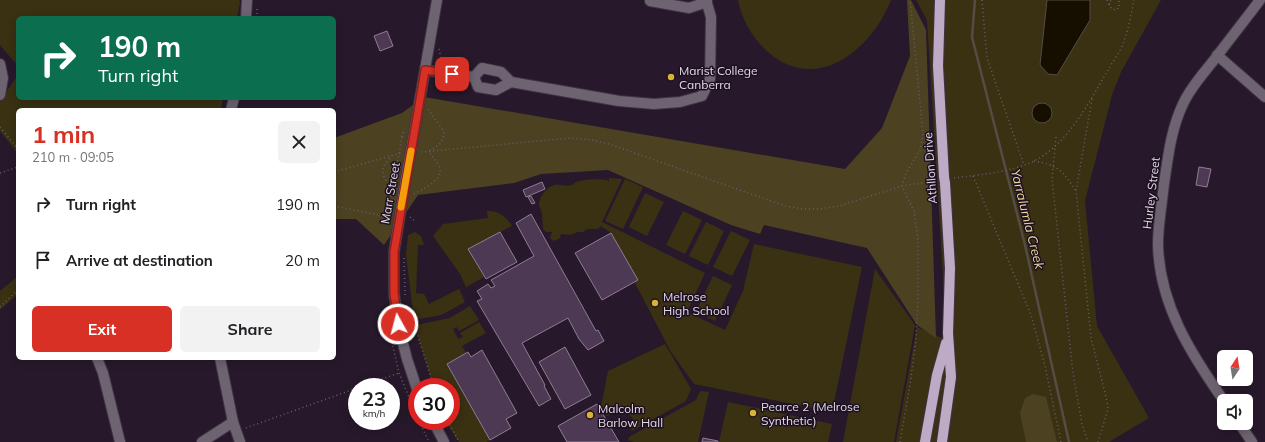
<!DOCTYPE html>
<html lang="en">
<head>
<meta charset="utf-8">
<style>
  body { margin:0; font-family:Mulish,sans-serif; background:#f2f2f2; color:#202124; height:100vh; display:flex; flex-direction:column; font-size:15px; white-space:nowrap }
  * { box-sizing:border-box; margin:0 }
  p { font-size:13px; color:#757577 }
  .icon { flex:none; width:22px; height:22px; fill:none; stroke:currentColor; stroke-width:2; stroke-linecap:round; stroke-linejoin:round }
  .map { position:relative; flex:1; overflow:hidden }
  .panel { position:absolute; left:16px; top:108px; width:320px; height:252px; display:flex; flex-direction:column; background:#fff; border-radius:6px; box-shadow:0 2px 10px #0003 }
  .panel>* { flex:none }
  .top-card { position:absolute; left:16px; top:16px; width:320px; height:84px; border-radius:6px; box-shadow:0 2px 10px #0003; background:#0b6e4f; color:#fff; overflow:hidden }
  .needle { width:26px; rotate:12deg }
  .buttons { position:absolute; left:1217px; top:350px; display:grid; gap:8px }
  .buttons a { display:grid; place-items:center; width:36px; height:36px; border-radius:6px; background:#fff; box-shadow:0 2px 10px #0003; font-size:20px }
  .speed { position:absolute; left:348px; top:378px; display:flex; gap:8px; font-size:20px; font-weight:700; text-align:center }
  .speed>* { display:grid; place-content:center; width:52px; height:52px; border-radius:50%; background:#fff; box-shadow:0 2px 10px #0003; line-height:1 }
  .speed small { font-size:10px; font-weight:400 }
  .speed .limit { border:6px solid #d22; background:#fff; color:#111 }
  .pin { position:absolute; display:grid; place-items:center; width:34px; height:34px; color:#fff; margin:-17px; border-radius:8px; box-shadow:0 2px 6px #0006 }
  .me { position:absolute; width:44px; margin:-22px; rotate:353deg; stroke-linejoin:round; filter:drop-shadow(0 0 3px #0008) }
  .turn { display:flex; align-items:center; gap:14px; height:84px; padding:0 16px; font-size:18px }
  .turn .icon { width:52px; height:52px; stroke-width:2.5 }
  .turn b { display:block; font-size:28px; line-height:34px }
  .round { display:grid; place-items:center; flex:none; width:42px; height:42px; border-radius:6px; background:#f2f2f2 }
  .overview { display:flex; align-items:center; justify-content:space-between; height:68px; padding:0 16px }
  h1 { font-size:24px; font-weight:700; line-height:30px; color:#d93025 }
  .action { display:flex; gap:8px; margin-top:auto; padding:8px 16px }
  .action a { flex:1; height:46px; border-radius:6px; background:#d93025; color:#fff; font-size:16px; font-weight:700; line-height:46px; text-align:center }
  .action a+a { background:#f2f2f2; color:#202124 }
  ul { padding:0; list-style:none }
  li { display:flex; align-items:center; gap:12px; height:56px; padding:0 16px }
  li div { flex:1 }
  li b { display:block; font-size:15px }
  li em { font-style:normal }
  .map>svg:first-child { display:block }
  .green { fill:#3a3113 }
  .forest { fill:#4c4222 }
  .water { fill:#160f00; stroke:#544c45 }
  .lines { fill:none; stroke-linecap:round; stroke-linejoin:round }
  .stream { stroke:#544c45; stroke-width:2.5 }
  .building { fill:#4d3953; stroke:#8e7d94 }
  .minor-casing { stroke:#413445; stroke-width:12 }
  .major-casing { stroke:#413445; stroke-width:12 }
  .path { stroke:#695d6d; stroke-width:1.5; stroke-dasharray:1 3; stroke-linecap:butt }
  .minor { stroke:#6e6471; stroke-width:10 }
  .major { stroke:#beaac5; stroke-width:10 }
  .minor-bridge-casing { stroke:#413445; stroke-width:12; stroke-linecap:butt }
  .major-bridge-casing { stroke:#413445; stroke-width:12; stroke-linecap:butt }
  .path-bridge { stroke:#695d6d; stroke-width:1.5; stroke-dasharray:1 3; stroke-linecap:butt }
  .minor-bridge { stroke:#6e6471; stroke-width:10 }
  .major-bridge { stroke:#beaac5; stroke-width:10 }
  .route-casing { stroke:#8d1f18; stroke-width:10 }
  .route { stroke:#d93025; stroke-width:7 }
  .slow { stroke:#f59e0b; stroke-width:7 }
  .poi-dot { fill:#d9b334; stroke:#1d1021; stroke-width:1.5 }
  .labels { text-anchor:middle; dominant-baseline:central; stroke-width:3; stroke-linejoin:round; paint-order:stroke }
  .poi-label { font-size:12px; fill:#e3dae6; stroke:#1d1021; text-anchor:start }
  .street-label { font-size:12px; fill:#e3dae6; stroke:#1d1021 }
  .water-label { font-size:13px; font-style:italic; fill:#ecd89c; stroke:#1d1021 }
</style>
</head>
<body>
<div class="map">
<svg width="1265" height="442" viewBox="0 0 1265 442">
  <rect width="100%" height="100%" fill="#27192b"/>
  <g class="green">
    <polygon points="0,0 239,0 240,2 237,18 18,18 18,66 0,45"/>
    <path d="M738 0H891C872 49 817 95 768 52 753 39 742 20 738 0Z"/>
    <polygon points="916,0 1161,0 1121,72 1112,95 1085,201 1097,326 1149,418 1109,442 896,442 917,327 944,339 944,293 927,20"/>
    <polygon points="18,75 18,98 223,98 221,110 18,110 18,154 0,131 0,101"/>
    <path d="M609 178 622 179 602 222 705 273 687 312 725 330 743 291 754 244 862 267 832 412 694 384 671 352 635 283 637 280 611 233 601 226 598 229H587L583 232H578L570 235 561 234 560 238 554 241 550 238 552 232H546L543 229 542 213 539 205C539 198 544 191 550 187 557 182 564 187 571 185 573 185 574 183 576 182 582 179 604 178 609 181Z"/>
    <polygon points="625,179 643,187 623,229 605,221"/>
    <polygon points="645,193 664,202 647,236 629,227"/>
    <path d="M487 211C499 210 506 217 512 226L500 232 468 249 484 277 466 287 460 274 433 236 443 224 488 218Z"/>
    <polygon points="683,211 702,220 685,254 666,245"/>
    <polygon points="706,222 724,231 708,265 689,256"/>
    <polygon points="731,231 750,240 732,276 713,267"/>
    <polygon points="415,232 421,236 424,245 418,245 416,293 424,294 429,304 459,289 465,302 441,315 414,320 406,254 408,235"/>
    <polygon points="875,269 915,325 894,442 843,442"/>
    <polygon points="18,276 18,294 0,310 0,291"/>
    <polygon points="713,276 732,285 715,321 696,312"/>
    <polygon points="470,306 479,320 459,331 457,327 453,329 458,339 463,337 460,333 479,322 486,333 462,346 466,353 447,364 490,440 486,442 459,442 446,423 445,421 451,421 451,387 434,387 419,340 416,325 450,318"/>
    <polygon points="665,344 691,389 686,401 632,431 629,424 634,421 625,407 607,416 601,407 608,371"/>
    <polygon points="700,391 709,392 698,442 634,442 628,440 629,437 696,400"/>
    <polygon points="728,402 832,424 828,442 719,442"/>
  </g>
  <g class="forest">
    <polygon points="907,0 911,0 926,30 936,338 917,325 867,248 764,225 760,234 731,225 608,170 541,174 514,183 418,195 384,245 356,219 334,219 334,138 402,113 424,97 845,169 882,128 910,56"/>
    <polygon points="1033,394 1046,397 1057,442 1026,442 1020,413 1025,398"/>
  </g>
  <g class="water">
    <polygon points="1047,0 1090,0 1090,20 1057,75 1048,74 1040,65"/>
    <circle cx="1042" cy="113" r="10"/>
  </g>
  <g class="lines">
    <polyline class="stream" points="975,0 972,37 1025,245 1069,442"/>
  </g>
  <g class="building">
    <polygon points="387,31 393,46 380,51 374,36"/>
    <polygon points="1199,167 1211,169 1207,187 1196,185"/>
    <polygon points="542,182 545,189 526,197 523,190"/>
    <polygon points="531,196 535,203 532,204 528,197"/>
    <polygon points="531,214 596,331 598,330 604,341 588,350 579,339 568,318 522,343 545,385 544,386 551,399 539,406 477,301 482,299 477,291 488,284 491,288 495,286 491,280 534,256 516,223"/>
    <polygon points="500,232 517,262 486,279 468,249"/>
    <polygon points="611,233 638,280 602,300 575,253"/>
    <polygon points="565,347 591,395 565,409 539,362"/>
    <polygon points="482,350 517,413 506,419 511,428 490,440 447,364 468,352 471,357"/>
    <polygon points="597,404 619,442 567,442 558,426"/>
    <polygon points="703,438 718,441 718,442 702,442"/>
  </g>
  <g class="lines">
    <g class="minor-casing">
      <g id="minor">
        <polyline points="650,1 689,8 707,2"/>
        <polyline points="246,18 247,0"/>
        <polyline points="1217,55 1265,97"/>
        <polyline points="0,64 3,78 0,95"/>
        <polyline points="425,70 474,77 482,68 501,72 511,82 619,101 654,104 680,102 702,96 710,79 711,17 706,0"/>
        <polyline points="474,77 478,87 496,90 511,82"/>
        <polyline points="231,110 234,98"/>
        <polyline points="413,139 437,0"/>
        <polyline points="406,178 394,252 394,293 398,324 407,359 417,389"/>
        <polyline points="97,358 103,373 120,442"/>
        <polyline points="220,358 233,422 240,442"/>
        <path d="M1224 401C1191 354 1159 304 1158 244 1158 224 1162 204 1164 184 1168 157 1171 129 1183 104 1190 88 1203 74 1214 60 1229 40 1245 20 1260 0"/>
        <polyline points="433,421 444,442"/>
        <polyline points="1239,423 1252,442"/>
        <polyline points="202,442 233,422"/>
      </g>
    </g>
    <g class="major-casing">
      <g id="major">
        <polyline points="940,0 938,66 944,177"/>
        <polyline points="925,442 937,375 946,343"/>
        <polyline points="942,442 951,377 948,333 950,268 945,183"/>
      </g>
    </g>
    <g class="path">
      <polyline points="982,0 987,58 1024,165"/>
      <polyline points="1107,0 1111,8 1115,10 1119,8 1119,0"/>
      <polyline points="1109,5 1111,0"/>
      <polyline points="257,18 257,8"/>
      <polyline points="439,49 442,63"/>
      <polyline points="1092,99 1076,191 1091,338 1107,401 1108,409 1098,442"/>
      <polyline points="0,127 18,149"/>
      <polyline points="402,137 404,129"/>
      <polyline points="1056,137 1052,179 1073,373 1082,424 1088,442"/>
      <polyline points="421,152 571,138 592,140 609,144 785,206 803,209 819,209 839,206 902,186 935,181"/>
      <path d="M392 155C390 159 386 162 384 166 380 174 387 184 393 188L395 177"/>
      <path d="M1034 161C1058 165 1063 171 1076 191"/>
      <polyline points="334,172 401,153"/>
      <polyline points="0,173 18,167"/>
      <polyline points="973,176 1031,315 1045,366 1061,442"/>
      <path d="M954 178C978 175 1013 172 1034 161 1069 143 1089 102 1108 70 1113 61 1121 51 1124 41 1129 28 1131 14 1134 0"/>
      <path d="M414 194C423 189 448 178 438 164 435 159 431 156 429 151 438 146 443 144 444 132L428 109"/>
      <polyline points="334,206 389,217"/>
      <polyline points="410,217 415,221"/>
      <polyline points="388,224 393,188"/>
      <polyline points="404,258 405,296"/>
      <polyline points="406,306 410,311 434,387"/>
      <polyline points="0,307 18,290"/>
      <polyline points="391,338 399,373 417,417"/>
      <polyline points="359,387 399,373"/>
      <polyline points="419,421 429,442"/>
      <polyline points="448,421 459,442"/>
      <polyline points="246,428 357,388"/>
      <polyline points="900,442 910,385 916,340 918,296 918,240 914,211 902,186 906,173 920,150 923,134 910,0"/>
    </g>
    <use href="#minor" class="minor"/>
    <use href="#major" class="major"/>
    <g class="minor-bridge-casing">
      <polyline id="minor-bridge" points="406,178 413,139"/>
    </g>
    <g class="major-bridge-casing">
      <polyline id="major-bridge" points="944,177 945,183"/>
    </g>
    <polyline class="path-bridge" points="395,177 402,137"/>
    <use href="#minor-bridge" class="minor-bridge"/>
    <use href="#major-bridge" class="major-bridge"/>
  </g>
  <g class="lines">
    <g class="route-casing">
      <polyline id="route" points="398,324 394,293 394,252 425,70 452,74"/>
    </g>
    <use href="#route" class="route"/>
    <polyline class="slow" points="401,207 411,151"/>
  </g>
  <g class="poi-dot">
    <circle cx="671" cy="77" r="4"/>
    <circle cx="655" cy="303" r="4"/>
    <circle cx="753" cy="413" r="4"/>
    <circle cx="590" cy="415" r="4"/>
  </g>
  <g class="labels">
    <g class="poi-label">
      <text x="679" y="70">Marist College<tspan x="679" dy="14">Canberra</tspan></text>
      <text x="663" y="296">Melrose<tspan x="663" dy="14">High School</tspan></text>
      <text x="761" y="406">Pearce 2 (Melrose<tspan x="761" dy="14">Synthetic)</tspan></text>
      <text x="598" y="408">Malcolm<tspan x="598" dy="14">Barlow Hall</tspan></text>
    </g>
    <g class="street-label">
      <text transform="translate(930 168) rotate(-94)">Athllon Drive</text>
      <text transform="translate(390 193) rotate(-80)">Marr Street</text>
      <text transform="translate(1151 193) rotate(-83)">Hurley Street</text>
    </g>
    <g class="water-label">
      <text transform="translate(1028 219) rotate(76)">Yarralumla Creek</text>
    </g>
  </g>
</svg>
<div class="buttons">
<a><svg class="needle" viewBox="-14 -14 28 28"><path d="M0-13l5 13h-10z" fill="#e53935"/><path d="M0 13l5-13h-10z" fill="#757577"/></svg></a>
<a><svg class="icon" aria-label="sound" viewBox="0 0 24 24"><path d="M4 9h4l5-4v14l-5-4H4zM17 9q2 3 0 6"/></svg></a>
</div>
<div class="speed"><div>23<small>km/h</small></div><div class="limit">30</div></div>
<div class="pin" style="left:452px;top:74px;background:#d93025"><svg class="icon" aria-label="arrive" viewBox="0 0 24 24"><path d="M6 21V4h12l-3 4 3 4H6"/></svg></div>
<svg class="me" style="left:398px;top:324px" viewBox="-20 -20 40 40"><circle r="17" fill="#d93025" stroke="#fff" stroke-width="3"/><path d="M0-11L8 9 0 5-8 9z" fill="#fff"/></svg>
<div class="top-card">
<div class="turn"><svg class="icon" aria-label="right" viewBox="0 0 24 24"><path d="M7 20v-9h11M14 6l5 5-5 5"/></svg><div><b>190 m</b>Turn right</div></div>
</div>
<section class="panel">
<div class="overview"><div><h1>1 min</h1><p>210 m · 09:05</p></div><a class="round"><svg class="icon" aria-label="close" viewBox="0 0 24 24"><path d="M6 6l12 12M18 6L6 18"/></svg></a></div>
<ul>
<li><svg class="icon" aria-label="right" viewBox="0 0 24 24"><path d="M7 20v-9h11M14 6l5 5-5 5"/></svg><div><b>Turn right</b></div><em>190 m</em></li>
<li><svg class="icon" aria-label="arrive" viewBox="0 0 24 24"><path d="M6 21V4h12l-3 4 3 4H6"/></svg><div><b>Arrive at destination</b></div><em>20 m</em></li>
</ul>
<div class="action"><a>Exit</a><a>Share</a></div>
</section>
</div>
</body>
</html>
